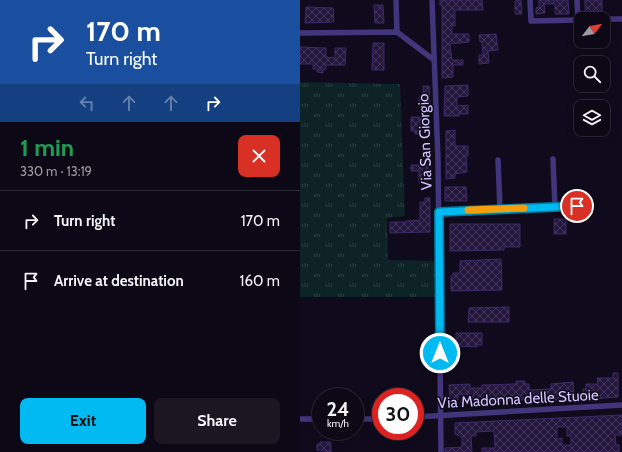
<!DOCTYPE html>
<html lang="en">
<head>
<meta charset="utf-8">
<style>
  body { margin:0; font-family:Cabin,sans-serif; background:#1a1622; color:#f1f3f6; height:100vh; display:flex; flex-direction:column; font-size:15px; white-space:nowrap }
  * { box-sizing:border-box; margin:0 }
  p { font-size:13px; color:#9a9aa0 }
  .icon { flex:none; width:22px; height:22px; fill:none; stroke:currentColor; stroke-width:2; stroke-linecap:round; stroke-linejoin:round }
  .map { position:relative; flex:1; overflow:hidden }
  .drawer { display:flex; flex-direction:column; background:#0c0815; width:300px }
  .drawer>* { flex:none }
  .hud { background:#1a4fa0; color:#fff; overflow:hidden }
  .needle { width:26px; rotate:59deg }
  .buttons { position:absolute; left:274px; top:12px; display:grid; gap:8px }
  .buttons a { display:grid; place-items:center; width:36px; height:36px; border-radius:8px; background:#0c0815; box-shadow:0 2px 10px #0003,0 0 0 1px #2c2934; font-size:20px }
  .speed { position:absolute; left:12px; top:388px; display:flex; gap:8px; font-size:20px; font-weight:700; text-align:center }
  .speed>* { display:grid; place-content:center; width:52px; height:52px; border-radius:50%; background:#0c0815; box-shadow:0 2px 10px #0003,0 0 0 1px #2c2934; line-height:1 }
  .speed small { font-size:10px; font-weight:400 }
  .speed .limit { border:6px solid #d22; background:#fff; color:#111 }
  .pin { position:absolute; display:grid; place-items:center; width:34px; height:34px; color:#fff; margin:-17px; border:2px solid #fff; border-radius:50%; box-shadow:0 1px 4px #0007 }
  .me { position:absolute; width:44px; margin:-22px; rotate:0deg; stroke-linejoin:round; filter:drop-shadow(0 0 3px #0008) }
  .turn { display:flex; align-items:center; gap:14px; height:84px; padding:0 20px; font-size:18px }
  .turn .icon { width:52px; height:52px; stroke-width:2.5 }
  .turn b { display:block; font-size:28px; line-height:34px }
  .lanes { display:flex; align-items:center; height:38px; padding:0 20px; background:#0003; justify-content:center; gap:20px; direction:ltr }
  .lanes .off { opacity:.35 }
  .round { display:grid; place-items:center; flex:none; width:42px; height:42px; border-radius:8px; background:#1a1622 }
  .overview { display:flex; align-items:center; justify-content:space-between; height:68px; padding:0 20px }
  h1 { font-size:24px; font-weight:800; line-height:30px; color:#1e9e55 }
  .action { display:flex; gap:8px; margin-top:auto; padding:8px 20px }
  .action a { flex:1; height:46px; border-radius:8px; background:#00baf1; color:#111; font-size:16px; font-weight:800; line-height:46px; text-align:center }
  .action a+a { background:#1a1622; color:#f1f3f6 }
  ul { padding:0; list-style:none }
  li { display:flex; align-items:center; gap:12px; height:60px; padding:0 20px; border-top:1px solid #2c2934 }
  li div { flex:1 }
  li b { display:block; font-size:15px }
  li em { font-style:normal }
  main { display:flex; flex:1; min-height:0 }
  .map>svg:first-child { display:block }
  .grass { fill:url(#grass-tufts) }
  .building { fill:url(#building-cross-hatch); stroke:#3e2969; fill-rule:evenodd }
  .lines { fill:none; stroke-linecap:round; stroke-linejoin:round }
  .street { stroke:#41367b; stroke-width:5.5 }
  .route-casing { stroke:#00799d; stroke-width:10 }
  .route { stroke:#00baf1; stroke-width:7 }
  .slow { stroke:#f59e0b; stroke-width:7 }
  .labels { text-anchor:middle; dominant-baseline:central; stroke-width:3; stroke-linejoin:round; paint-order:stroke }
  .street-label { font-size:15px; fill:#d4c6ff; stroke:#100b1c }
</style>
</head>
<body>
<main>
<section class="drawer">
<div class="hud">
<div class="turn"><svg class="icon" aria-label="right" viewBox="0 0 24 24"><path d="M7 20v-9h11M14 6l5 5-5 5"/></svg><div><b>170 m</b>Turn right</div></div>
<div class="lanes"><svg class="icon off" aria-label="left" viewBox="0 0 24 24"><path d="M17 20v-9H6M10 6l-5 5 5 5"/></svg><svg class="icon off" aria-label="ahead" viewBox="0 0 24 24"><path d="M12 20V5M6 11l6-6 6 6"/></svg><svg class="icon off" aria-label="ahead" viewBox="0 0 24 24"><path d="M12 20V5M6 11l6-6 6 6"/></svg><svg class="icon" aria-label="right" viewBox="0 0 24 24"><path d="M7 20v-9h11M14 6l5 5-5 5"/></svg></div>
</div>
<div class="overview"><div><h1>1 min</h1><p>330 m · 13:19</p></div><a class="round" style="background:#d93025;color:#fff"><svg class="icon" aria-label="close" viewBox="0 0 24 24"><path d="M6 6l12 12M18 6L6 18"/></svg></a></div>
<ul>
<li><svg class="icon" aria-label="right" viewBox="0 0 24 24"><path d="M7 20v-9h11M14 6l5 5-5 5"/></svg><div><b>Turn right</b></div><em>170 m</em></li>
<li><svg class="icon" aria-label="arrive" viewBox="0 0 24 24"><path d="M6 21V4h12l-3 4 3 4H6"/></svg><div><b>Arrive at destination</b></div><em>160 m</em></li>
</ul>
<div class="action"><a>Exit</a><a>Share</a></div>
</section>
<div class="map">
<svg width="322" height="452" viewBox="0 0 322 452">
  <defs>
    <pattern id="grass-tufts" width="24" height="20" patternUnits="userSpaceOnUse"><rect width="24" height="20" fill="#0e2326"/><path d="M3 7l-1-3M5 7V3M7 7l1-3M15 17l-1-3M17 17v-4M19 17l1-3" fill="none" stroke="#304147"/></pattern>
    <pattern id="building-cross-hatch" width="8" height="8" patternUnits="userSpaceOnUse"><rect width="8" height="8" fill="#24173d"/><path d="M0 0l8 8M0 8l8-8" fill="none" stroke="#43375a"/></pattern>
  </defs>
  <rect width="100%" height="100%" fill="#100b1c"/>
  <polygon class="grass" points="0,82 100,84 105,216 87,218 88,260 135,261 136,297 0,297"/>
  <g class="building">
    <polygon points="140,0 182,0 183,10 155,10 155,26 152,26 152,34 169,34 169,42 150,44 152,60 163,60 163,65 153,65 153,77 142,78 142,5 140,5"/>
    <polygon points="221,0 222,14 215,14 215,1"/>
    <polygon points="239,0 268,0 269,14 255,14 255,4 244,4 245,13 236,14 236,8 239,7"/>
    <polygon points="285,0 302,0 302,11 285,12"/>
    <polygon points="74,5 83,5 84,23 75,23"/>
    <polygon points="6,7 33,8 34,22 5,23"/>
    <polygon points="196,34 198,50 188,51 189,63 179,64 179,55 183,55 182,42 180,42 179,35"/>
    <polygon points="73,43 84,43 84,70 72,70"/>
    <polygon points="0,47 26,48 26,57 35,58 35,48 46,48 45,65 26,65 26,69 23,69 23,73 17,72 17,69 13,69 13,64 0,64"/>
    <polygon points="168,85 168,96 157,97 157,106 168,105 168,114 159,114 159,116 144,116 145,86"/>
    <polygon points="123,86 129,86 130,104 119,104 119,97 123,97"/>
    <polygon points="111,117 124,117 124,127 121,127 121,134 115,134 115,131 111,131"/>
    <polygon points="155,130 155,146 168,146 168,156 166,156 167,172 155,174 155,178 146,179 146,131"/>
    <polygon points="111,165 128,165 128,183 119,183 119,171 111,171"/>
    <polygon points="145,187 166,187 167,201 145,201"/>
    <polygon points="125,198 130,198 130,232 90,233 90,222 106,222 106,221 120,220 120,202 125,202"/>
    <rect x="254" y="219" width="12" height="15"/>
    <polygon points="150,224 220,224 220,247 204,247 204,250 150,251"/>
    <polygon points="201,259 202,290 151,291 151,276 153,276 153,273 160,273 160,261"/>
    <polygon points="209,307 209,322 168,322 169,308"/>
    <polygon points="156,333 182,333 182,345 177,345 177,347 156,346"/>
    <polygon points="313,373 318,373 318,397 291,399 291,400 213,400 168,404 168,394 158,395 158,400 150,401 149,385 170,384 170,388 182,388 182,385 216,384 216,381 225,381 225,384 229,384 229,390 249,389 251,388 251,384 273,382 274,394 283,394 283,389 286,389 286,384 298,384 297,378 313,378"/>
    <path d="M322 415V435H315L316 445H319V452H182V448H195L194 431 176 432V436H171L172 452H145V448L162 447V437L155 434V423ZM257 427H267V436H271V445H262V438L257 439Z"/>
    <polygon points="20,442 31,442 31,452 17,450 17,444 20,444"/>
  </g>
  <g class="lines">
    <g class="street">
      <polyline points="96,0 97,32"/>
      <polyline points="132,0 138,160 141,452"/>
      <polyline points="230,0 231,21 278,20"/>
      <polyline points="277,0 278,20 280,20"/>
      <polyline points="303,19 322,19"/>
      <polyline points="0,33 97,32 134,60"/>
      <polyline points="253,159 255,207"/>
      <polyline points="198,160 200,209"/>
      <polyline points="139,212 277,206"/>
      <polyline points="115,417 322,405"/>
      <polyline points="0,419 21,419"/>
      <polyline points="55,419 81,419"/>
    </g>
  </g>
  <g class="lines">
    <g class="route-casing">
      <polyline id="route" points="140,353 139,212 277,206"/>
    </g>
    <use href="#route" class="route"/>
    <polyline class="slow" points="168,210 224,208"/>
  </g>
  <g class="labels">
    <g class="street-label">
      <text transform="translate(125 142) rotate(-92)">Via San Giorgio</text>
      <text transform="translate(218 399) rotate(-3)">Via Madonna delle Stuoie</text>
    </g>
  </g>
</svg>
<div class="buttons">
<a><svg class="needle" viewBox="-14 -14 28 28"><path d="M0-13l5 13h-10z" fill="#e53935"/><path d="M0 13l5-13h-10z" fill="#9a9aa0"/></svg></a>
<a><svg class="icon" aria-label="search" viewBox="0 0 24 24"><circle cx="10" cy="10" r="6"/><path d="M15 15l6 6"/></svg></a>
<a><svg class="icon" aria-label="layers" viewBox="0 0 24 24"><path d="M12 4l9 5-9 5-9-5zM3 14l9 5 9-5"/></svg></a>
</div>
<div class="speed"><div>24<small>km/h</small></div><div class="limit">30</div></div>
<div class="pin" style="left:277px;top:206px;background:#d93025"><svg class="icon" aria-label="arrive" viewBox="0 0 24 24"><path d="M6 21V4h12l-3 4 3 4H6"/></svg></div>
<svg class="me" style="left:140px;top:353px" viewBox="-20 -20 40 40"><circle r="17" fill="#00baf1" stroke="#fff" stroke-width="3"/><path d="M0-11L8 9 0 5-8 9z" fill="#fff"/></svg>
</div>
</main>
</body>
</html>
